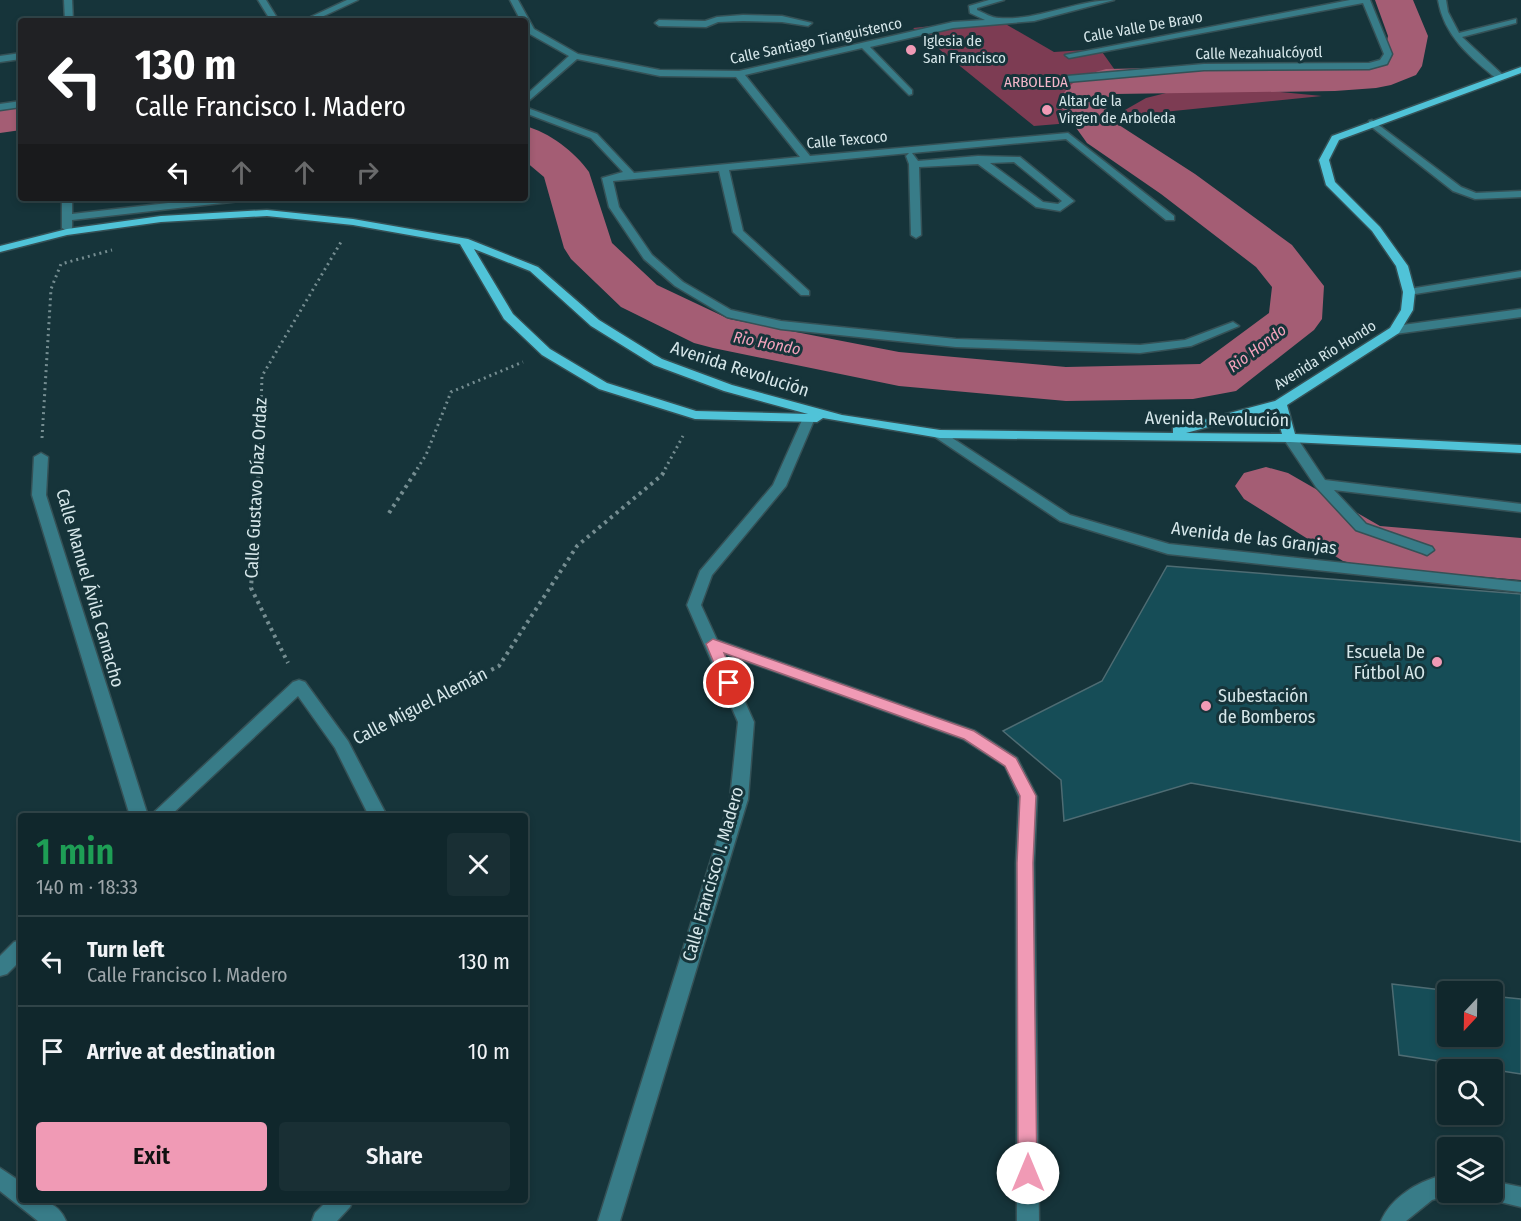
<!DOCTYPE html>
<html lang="en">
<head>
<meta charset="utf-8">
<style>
  body { margin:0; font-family:"Fira Sans Condensed",sans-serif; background:#192f34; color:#f1f3f6; height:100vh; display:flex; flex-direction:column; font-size:22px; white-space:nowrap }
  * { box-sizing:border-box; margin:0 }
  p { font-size:20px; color:#9ca5a9 }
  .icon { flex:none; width:33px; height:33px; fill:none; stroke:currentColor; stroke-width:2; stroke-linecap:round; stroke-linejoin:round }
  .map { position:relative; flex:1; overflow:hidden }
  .sheet { position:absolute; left:18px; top:813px; width:510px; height:390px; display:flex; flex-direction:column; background:#10272c; border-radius:6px; box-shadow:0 3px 9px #0003,0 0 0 2px #304448 }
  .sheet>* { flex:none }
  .top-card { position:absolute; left:18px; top:18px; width:510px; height:183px; border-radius:6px; box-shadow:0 3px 9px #0003,0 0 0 2px #304448; background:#202124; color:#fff; overflow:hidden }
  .needle { width:39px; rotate:202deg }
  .buttons { position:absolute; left:1437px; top:981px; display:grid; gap:12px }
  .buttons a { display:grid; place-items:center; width:66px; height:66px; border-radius:6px; background:#10272c; box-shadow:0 3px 9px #0003,0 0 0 2px #304448; font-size:30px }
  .pin { position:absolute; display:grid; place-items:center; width:51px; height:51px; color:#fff; margin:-26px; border:3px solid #fff; border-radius:50%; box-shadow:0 2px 6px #0007 }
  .me { position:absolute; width:66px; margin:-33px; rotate:0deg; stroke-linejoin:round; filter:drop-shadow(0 0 4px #0008) }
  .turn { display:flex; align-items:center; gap:21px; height:126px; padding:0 18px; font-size:27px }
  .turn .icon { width:78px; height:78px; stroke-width:2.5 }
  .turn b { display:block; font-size:42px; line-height:51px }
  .lanes { display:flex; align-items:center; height:57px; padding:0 18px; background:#0003; justify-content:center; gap:30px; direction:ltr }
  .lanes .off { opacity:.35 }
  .round { display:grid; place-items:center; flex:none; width:63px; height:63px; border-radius:6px; background:#192f34 }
  .headline { display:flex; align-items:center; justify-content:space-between; height:102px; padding:0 18px }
  h1 { font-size:36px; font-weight:600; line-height:45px; color:#1e9e55 }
  .cta { display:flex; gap:12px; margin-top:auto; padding:12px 18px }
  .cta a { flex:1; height:69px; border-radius:6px; background:#f09ab5; color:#111; font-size:24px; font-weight:600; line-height:69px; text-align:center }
  .cta a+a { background:#192f34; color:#f1f3f6 }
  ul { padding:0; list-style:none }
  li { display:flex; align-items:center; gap:18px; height:90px; padding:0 18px; border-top:2px solid #304448 }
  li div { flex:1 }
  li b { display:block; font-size:22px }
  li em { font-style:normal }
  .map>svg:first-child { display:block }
  .green { fill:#7d3c53 }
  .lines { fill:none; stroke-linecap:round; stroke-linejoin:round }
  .river { fill:#a45d74; fill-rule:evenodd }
  .building { fill:#164d57; stroke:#4e6c73; stroke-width:1.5 }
  .minor-casing { stroke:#355156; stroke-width:3 }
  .major-casing { stroke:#355156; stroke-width:3 }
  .path-far1 { stroke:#758d91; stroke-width:3; stroke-dasharray:2 4; stroke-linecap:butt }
  .path { stroke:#758d91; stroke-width:4; stroke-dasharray:3 4.5; stroke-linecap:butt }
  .minor { fill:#387c88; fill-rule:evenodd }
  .major { fill:#50c3d8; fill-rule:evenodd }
  .route { fill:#f09ab5; stroke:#9c6476; stroke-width:1.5 }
  .poi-dot { fill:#f09ab5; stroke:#16343a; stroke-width:2 }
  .labels { text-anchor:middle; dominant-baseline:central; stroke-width:6; stroke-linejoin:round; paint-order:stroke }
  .far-street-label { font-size:15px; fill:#d6e7ea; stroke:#16343a }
  .far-poi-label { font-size:15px; fill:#d6e7ea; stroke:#16343a; text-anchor:start }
  .far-park-label { font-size:15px; fill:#f4b6c9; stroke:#16343a }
  .far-water-label { font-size:16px; font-style:italic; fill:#f4a2bc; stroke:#16343a }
  .street-label { font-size:18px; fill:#d6e7ea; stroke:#16343a }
  .poi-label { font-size:18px; fill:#d6e7ea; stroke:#16343a; text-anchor:end }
</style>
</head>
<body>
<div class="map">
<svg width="1521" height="1221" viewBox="0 0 1521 1221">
  <rect width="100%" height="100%" fill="#16343a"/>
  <g class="green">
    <path d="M1002 22 1054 52 1100 49 1117 73C1090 75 1077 77 1068 105L1083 122 1034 126 913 28 959 23Z"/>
    <polygon points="1190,87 1260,90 1322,96 1124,116 1125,110 1146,98"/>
  </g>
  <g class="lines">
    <g class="river">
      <path d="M1375 0H1413L1428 36 1422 66 1416 75 1391 85 1376 88 1335 91 1114 94 1102 101V103L1119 125 1195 174 1292 245 1324 286 1322 319 1314 330 1236 391 1193 399 1066 401 899 386 713 348 694 343 621 307 571 259 564 248 544 177 525 161V126C549 132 575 152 589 172L612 243 657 285 729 319 899 352 1066 367 1200 364 1269 313 1272 287 1256 267 1161 194 1087 143 1059 104C1066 82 1084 75 1106 69L1370 64 1383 59 1388 36Z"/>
      <polygon points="21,104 21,130 0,133 0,107"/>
      <polygon points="1266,467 1288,473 1380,526 1521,538 1521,580 1366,567 1343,561 1244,499 1235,486 1244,473"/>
    </g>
  </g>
  <g class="building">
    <polygon points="1167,566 1521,594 1521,842 1191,783 1064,821 1061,780 1003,731 1102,681"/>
    <polygon points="1392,984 1459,992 1448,992 1448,1036 1492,1036 1492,996 1521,999 1521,1074 1399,1055"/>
  </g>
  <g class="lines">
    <g class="minor-casing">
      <g id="minor">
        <polygon points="64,0 72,0 73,21 65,21"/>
        <polygon points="258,0 266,0 279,21 271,21"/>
        <polygon points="347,0 358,0 313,21 302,21"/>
        <path d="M510 0H518L534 29 578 54 660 70 739 71 953 22 985 20 970 13 969 6 989 0H1004L977 8V10C984 13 992 18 999 18 1038 21 1075 0 1114 0L1034 21 953 28 870 47 912 90V94L909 95 862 48 745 75 810 156 1068 133 1174 216V220H1166L1066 139 912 153 918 161 978 156 1020 157 1074 201 1060 211 1036 207 978 164 919 167 921 235 916 238 911 235 909 164 906 156 909 153 729 170 743 231 809 291V295H801L733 232 719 171 613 181 619 207 652 255 683 282 731 310 781 321 956 339 1140 345 1185 340 1233 322 1239 326 1191 346 1140 353 956 347 781 329 727 317 675 286 644 259 609 207 602 178 623 172 591 138 525 113V107L597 134 634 173 800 157 736 77 660 76 577 59 525 104V96L569 56 528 33 525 21H521ZM1014 162 1062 201 1058 204 1043 202 990 163Z"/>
        <polygon points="1350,0 1370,0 1392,54 1387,64 1369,69 1204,70 1067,82 1062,79 1067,76 1204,64 1369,63 1380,60 1384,54 1363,3 1069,58 1065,55"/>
        <path d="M1438 0H1446L1448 12 1459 33 1516 19V23L1462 37 1503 75V79H1497C1470 57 1444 36 1438 0Z"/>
        <polygon points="743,15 782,16 812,23 808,26 782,22 743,21 718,22 706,27 659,26 655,23 659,20 705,21 717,17"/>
        <polygon points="21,53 21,59 0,62 0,56"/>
        <polygon points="21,101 21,107 0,110 0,104"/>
        <polygon points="1372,120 1461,187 1476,193 1521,191 1521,197 1475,199 1453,191 1369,125 1369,121"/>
        <polygon points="62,198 72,198 72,214 212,198 245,198 240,201 72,220 72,228 67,231 62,228"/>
        <polygon points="1521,271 1521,277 1409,295 1403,292 1409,289"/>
        <polygon points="1521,309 1521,317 1395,334 1389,330 1395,326"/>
        <polygon points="809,414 815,418 786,486 712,575 701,605 717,640 975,731 1017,758 1037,797 1034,863 1039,1221 1017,1221 1016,863 1019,797 1005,766 963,739 723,653 754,722 748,799 620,1221 598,1221 730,799 738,722 687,605 700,571 773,485 803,418"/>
        <polygon points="940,430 1070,515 1169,544 1521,582 1521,592 1168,554 1060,521 935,437 933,434"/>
        <polygon points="1290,434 1295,435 1325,480 1521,504 1521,512 1334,490 1366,524 1432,547 1434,550 1427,555 1422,553 1356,530 1316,487 1283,438"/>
        <polygon points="41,453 48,457 46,495 148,816 130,816 32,495 34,457"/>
        <polygon points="299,680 305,682 348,741 387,816 369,816 335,748 298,696 170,816 150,816 293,682"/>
        <polygon points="21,940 21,960 7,974 0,976 0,956 14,942"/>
        <path d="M0 1168 21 1182V1200C41 1200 57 1200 66 1221H38L0 1191Z"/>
        <path d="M1440 1176H1448V1192L1456 1193 1432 1200 1406 1221H1381C1391 1198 1417 1182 1440 1176Z"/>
        <polygon points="1492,1181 1521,1187 1521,1207 1484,1198 1482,1192 1492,1192"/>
        <polygon points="328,1200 353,1200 350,1207 337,1221 312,1221 315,1213"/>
      </g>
    </g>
    <g class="major-casing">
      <path id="major" d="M1521 67V73L1339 140 1329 160 1335 182 1380 227 1408 266 1415 292 1413 310 1399 333 1287 405 1295 434 1521 445V453L1290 442 940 438 823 418 817 422 695 419 599 389 542 355 504 319 460 244 353 225 267 216 161 222 67 235 0 252V246L67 229 161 216 267 210 353 219 468 239 538 267 599 320 662 359 732 385 842 415 940 430 1173 433V428L1275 401 1390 328 1401 310 1403 292 1396 266 1372 231 1326 185 1319 160 1332 136ZM474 249 530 271 591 326 654 365 724 391 808 414 696 411 607 383 550 349 513 314ZM1275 409 1282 434 1186 433Z"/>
    </g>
    <g class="path-far1">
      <polyline points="42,438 51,289 61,264 112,250"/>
      <polyline points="259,469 262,376 341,242"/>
      <polyline points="417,469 426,455 451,392 523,362"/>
      <polyline points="665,469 683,436"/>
    </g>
    <g class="path">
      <polyline points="259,468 251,588 288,663"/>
      <polyline points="389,513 418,468"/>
      <polyline points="364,734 499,666 577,546 662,475 666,468"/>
    </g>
    <use href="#minor" class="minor"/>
    <use href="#major" class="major"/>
  </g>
  <polygon class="route" points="713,639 974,731 1016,758 1036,796 1033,863 1037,1173 1034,1180 1028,1183 1021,1180 1018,1173 1017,863 1020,796 1005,766 964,739 724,653 736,683 729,688 724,687 706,644"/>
  <g class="poi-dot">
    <circle cx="911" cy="50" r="6"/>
    <circle cx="1047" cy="110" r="6"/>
    <circle cx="1437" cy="662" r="6"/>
    <circle cx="1206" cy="706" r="6"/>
  </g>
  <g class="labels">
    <g class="far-street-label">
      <text transform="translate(1143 27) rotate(-10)">Calle Valle De Bravo</text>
      <text transform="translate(816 41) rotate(-12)">Calle Santiago Tianguistenco</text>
      <text transform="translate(1259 53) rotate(-1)">Calle Nezahualcóyotl</text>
      <text transform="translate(847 140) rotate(-5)">Calle Texcoco</text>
      <text transform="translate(1325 355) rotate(-32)">Avenida Río Hondo</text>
    </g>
    <g class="far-poi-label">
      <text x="923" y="41">Iglesia de<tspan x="923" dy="17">San Francisco</tspan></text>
      <text x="1059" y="101">Altar de la<tspan x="1059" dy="17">Virgen de Arboleda</tspan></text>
    </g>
    <g class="far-park-label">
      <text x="1036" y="82">ARBOLEDA</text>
    </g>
    <g class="far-water-label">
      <text transform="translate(767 343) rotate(11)">Rio Hondo</text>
      <text transform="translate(1257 348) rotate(-37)">Rio Hondo</text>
    </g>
    <g class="street-label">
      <text transform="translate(740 369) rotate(18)">Avenida Revolución</text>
      <text transform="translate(1217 419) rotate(1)">Avenida Revolución</text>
      <text transform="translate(256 488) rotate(-87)">Calle Gustavo Díaz Ordaz</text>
      <text transform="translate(1254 538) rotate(7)">Avenida de las Granjas</text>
      <text transform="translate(90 588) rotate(74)">Calle Manuel Ávila Camacho</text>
      <text transform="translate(420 706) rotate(-27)">Calle Miguel Alemán</text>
      <text transform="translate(713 874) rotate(-74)">Calle Francisco I. Madero</text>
    </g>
    <g class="poi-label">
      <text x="1425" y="652">Escuela De<tspan x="1425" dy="21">Fútbol AO</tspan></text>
      <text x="1218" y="696" text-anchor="start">Subestación<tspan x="1218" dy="21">de Bomberos</tspan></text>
    </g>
  </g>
</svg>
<div class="buttons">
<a><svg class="needle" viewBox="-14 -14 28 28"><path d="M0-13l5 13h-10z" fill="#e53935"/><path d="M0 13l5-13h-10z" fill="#9ca5a9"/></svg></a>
<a><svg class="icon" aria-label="search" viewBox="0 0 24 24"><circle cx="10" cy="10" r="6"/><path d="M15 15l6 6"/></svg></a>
<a><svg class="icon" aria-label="layers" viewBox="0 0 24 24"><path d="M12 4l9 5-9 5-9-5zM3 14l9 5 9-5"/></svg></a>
</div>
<div class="pin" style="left:729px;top:683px;background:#d93025"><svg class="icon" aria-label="arrive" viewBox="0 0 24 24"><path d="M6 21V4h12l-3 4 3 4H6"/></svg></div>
<svg class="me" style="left:1028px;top:1173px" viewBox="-20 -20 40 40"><circle r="19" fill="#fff"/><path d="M0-13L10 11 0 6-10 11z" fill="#f09ab5"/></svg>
<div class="top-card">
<div class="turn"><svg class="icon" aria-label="left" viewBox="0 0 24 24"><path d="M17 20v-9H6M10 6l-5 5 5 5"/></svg><div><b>130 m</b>Calle Francisco I. Madero</div></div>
<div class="lanes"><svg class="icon" aria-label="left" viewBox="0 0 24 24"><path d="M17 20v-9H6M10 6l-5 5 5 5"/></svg><svg class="icon off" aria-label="ahead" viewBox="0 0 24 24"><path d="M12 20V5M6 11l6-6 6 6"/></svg><svg class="icon off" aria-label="ahead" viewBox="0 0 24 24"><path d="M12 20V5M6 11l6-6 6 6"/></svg><svg class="icon off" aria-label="right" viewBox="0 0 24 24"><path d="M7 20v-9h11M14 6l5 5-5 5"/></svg></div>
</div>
<section class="sheet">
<div class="headline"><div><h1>1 min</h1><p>140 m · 18:33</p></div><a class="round"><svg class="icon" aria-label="close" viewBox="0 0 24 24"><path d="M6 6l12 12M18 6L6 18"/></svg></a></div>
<ul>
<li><svg class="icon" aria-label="left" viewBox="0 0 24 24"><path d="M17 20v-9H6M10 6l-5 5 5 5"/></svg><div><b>Turn left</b><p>Calle Francisco I. Madero</p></div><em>130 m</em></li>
<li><svg class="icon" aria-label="arrive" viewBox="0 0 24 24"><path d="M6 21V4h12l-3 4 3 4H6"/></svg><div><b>Arrive at destination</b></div><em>10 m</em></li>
</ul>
<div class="cta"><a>Exit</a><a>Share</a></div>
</section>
</div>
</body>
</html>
